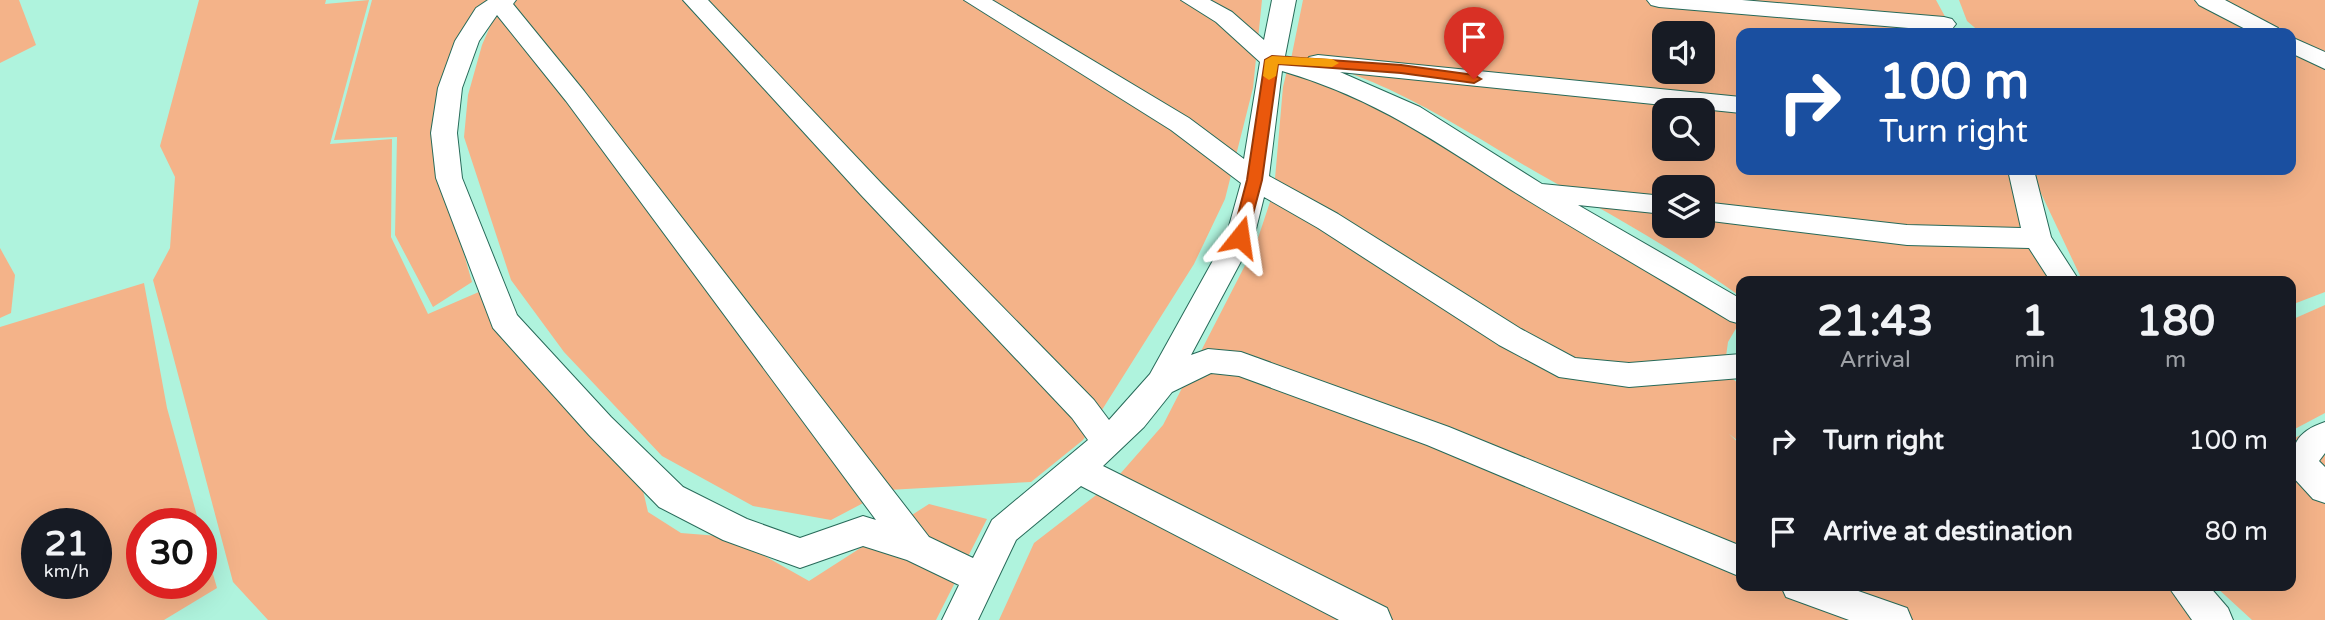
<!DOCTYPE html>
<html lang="en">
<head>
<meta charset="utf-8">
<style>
  body { margin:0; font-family:"Varela Round",sans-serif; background:#242831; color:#f1f3f6; height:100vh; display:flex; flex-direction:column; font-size:26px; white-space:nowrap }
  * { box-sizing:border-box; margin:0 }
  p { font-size:23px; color:#9ea1a6 }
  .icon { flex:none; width:38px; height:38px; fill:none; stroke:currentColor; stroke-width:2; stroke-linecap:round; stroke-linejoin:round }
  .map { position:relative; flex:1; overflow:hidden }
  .sheet { position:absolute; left:1736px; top:276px; width:560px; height:315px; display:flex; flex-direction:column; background:#171b24; border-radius:14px; box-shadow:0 7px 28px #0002 }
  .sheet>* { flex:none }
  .hud { position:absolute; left:1736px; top:28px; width:560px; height:147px; border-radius:14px; box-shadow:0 7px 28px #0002; background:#1a4fa0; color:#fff; overflow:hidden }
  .fabs { position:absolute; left:1652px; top:21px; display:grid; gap:14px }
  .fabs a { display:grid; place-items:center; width:63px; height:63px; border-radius:14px; background:#171b24; box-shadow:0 7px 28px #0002; font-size:35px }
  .speed { position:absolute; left:21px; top:508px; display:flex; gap:14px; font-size:35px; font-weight:700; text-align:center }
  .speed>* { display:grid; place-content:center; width:91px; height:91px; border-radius:50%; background:#171b24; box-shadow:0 7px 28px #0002; line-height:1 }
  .speed small { font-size:18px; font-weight:400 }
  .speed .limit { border:10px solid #d22; background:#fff; color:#111 }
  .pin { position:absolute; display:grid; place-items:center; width:60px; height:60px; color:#fff; margin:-72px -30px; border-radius:50% 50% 50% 0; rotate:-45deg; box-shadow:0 0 7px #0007 }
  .pin .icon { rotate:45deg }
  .me { position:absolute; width:77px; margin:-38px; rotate:15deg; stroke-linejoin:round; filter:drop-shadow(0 0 5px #0008) }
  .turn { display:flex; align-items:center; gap:24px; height:147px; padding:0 28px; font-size:32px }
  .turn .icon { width:91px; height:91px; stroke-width:2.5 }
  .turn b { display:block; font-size:49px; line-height:60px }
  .eta { display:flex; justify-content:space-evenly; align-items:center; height:119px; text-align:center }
  .eta b { font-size:42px; font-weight:700; line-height:49px }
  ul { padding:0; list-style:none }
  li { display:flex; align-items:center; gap:21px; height:91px; padding:0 28px }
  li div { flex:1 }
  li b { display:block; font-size:26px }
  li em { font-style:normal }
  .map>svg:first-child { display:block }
  .green { fill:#f4b389; fill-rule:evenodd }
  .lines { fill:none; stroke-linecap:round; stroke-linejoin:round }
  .minor-casing { stroke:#276a59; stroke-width:2 }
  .minor { fill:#fff; fill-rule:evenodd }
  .route { fill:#ea580c; stroke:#983908; stroke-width:2 }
  .slow { fill:#f59e0b }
</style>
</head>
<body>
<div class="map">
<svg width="2325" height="620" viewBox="0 0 2325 620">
  <rect width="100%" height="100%" fill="#aff3dd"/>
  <g class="green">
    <polygon points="0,0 19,0 36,45 0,63"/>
    <polygon points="199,0 326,0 325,4 369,0 330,144 392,139 391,237 428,314 495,285 562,400 639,473 648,512 681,533 731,537 809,581 929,504 987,519 936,620 268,620 233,582 153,280 170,248 175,177 160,146"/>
    <polygon points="372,0 489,0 477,12 443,181 472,282 433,307 395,235 397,137 334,140"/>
    <polygon points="512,0 1262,0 1253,88 1225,199 1194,264 1083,440 1031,482 888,490 831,520 753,506 662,456 564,352 511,280 464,137 468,95 482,45 492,22"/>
    <path d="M1303 0H1936L1954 33H1741V170H2012L2031 246 2054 282H1741V297C1676 250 1606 212 1536 172 1465 131 1373 68 1291 59ZM1664 33H1703V72H1664ZM1664 110H1703V149H1664ZM1664 187H1703V226H1664Z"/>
    <polygon points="1959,0 2204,0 2263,33 1981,33 1967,21"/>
    <polygon points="2220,0 2325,0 2325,56 2291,39 2291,33 2280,33"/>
    <polygon points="2291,49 2325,65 2325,292 2291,305 2291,282 2083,282 2030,170 2291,170"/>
    <polygon points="1317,65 1699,282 1741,315 1741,320 1728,342 1724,371 1741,386 1741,443 1729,434 1741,445 1741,586 2193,586 2230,620 999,620 1034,543 1113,482 1163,425 1256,244 1274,190 1283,87 1288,66"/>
    <polygon points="0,248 15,275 11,313 0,318"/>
    <path d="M144 283 167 408 199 523H142V583H201V532L217 588 164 620H0V327ZM37 523H96V583H37Z"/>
    <polygon points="2325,305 2325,413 2291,431 2291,320"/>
    <polygon points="2325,422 2325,620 2252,620 2215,586 2291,586 2291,440"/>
  </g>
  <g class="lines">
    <g class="minor-casing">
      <g id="minor">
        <path d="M488 0H516L513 4 584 91 929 537 973 558 992 520 1088 440 1072 418 861 195 683 0H708L881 183 1094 400 1109 420 1150 374 1226 237 1241 183 1171 130 964 0H992L1189 118 1244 159 1260 62 1216 22 1181 0H1210L1232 12 1264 40 1272 0H1296L1285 56 1306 62 1309 57 1318 55 1741 97V113L1340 72 1420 107 1542 184 1664 196V214L1578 205 1741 299V324L1730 321C1659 278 1587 237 1516 193 1436 142 1375 98 1282 71L1269 176 1338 214 1521 329 1575 358 1629 363 1741 354V378L1629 387 1559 377 1499 345 1318 228 1264 197 1254 237 1191 355 1208 349 1241 352 1449 427 1741 546V577L1427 445 1239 376 1211 373 1172 392 1144 427 1103 466 1387 608 1392 620H1339L1081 486 1016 540 978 620H942L959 585 907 560 863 546 800 568 723 540 659 507 589 435 493 328 436 178 431 133 438 88 455 41 476 8ZM497 15 566 101 876 520 863 516 800 538 747 519 683 487 611 417 517 315 462 178 457 133 462 88 479 41Z"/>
        <polygon points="1647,0 1742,0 1944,17 1952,19 1956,24 1952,29 1944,31 1659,7 1651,5"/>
        <polygon points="2195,0 2225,0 2278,28 2282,33 2253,33 2199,5"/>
        <polygon points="2291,37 2325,52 2325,69 2291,53"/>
        <polygon points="2008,170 2034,170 2051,237 2080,282 2051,282 2029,248 1907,245 1703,220 1703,202 1907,225 2021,228"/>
        <path d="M2325 422V453L2319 461 2325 467V503L2313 499 2291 475C2291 446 2295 432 2325 422Z"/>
        <polygon points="1781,586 1844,586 1907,608 1912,620 1849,620 1786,597"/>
        <polygon points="2168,586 2209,586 2228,608 2233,620 2192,620"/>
      </g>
    </g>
    <use href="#minor" class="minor"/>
  </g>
  <polygon class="route" points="1272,56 1401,65 1474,75 1481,79 1474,83 1401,73 1278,64 1262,180 1247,237 1240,242 1232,237 1247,180 1265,60"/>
  <polygon class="slow" points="1272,56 1332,59 1339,63 1332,67 1278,64 1276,76 1269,80 1263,76 1265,60"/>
</svg>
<div class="fabs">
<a><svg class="icon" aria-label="sound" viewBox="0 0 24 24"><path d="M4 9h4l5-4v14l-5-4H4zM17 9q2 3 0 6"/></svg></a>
<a><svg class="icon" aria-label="search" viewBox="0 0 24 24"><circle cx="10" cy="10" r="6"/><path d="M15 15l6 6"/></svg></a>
<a><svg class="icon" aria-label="layers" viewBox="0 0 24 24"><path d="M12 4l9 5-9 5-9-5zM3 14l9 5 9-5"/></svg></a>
</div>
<div class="speed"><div>21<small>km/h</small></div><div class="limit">30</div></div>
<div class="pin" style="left:1474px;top:79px;background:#d93025"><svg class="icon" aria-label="arrive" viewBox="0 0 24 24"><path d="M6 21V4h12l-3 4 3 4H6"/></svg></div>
<svg class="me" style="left:1240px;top:237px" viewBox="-20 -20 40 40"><path d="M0-17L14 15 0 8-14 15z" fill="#ea580c" stroke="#fff" stroke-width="4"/></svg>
<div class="hud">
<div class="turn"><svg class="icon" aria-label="right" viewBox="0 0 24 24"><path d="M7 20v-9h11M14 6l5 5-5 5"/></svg><div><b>100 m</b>Turn right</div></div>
</div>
<section class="sheet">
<div class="eta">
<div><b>21:43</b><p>Arrival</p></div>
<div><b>1</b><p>min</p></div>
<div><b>180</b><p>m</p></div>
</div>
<ul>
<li><svg class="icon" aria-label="right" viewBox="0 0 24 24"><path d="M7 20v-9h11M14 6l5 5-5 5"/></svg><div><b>Turn right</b></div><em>100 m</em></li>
<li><svg class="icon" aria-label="arrive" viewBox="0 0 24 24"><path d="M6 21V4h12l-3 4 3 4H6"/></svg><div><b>Arrive at destination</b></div><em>80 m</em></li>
</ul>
</section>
</div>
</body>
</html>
